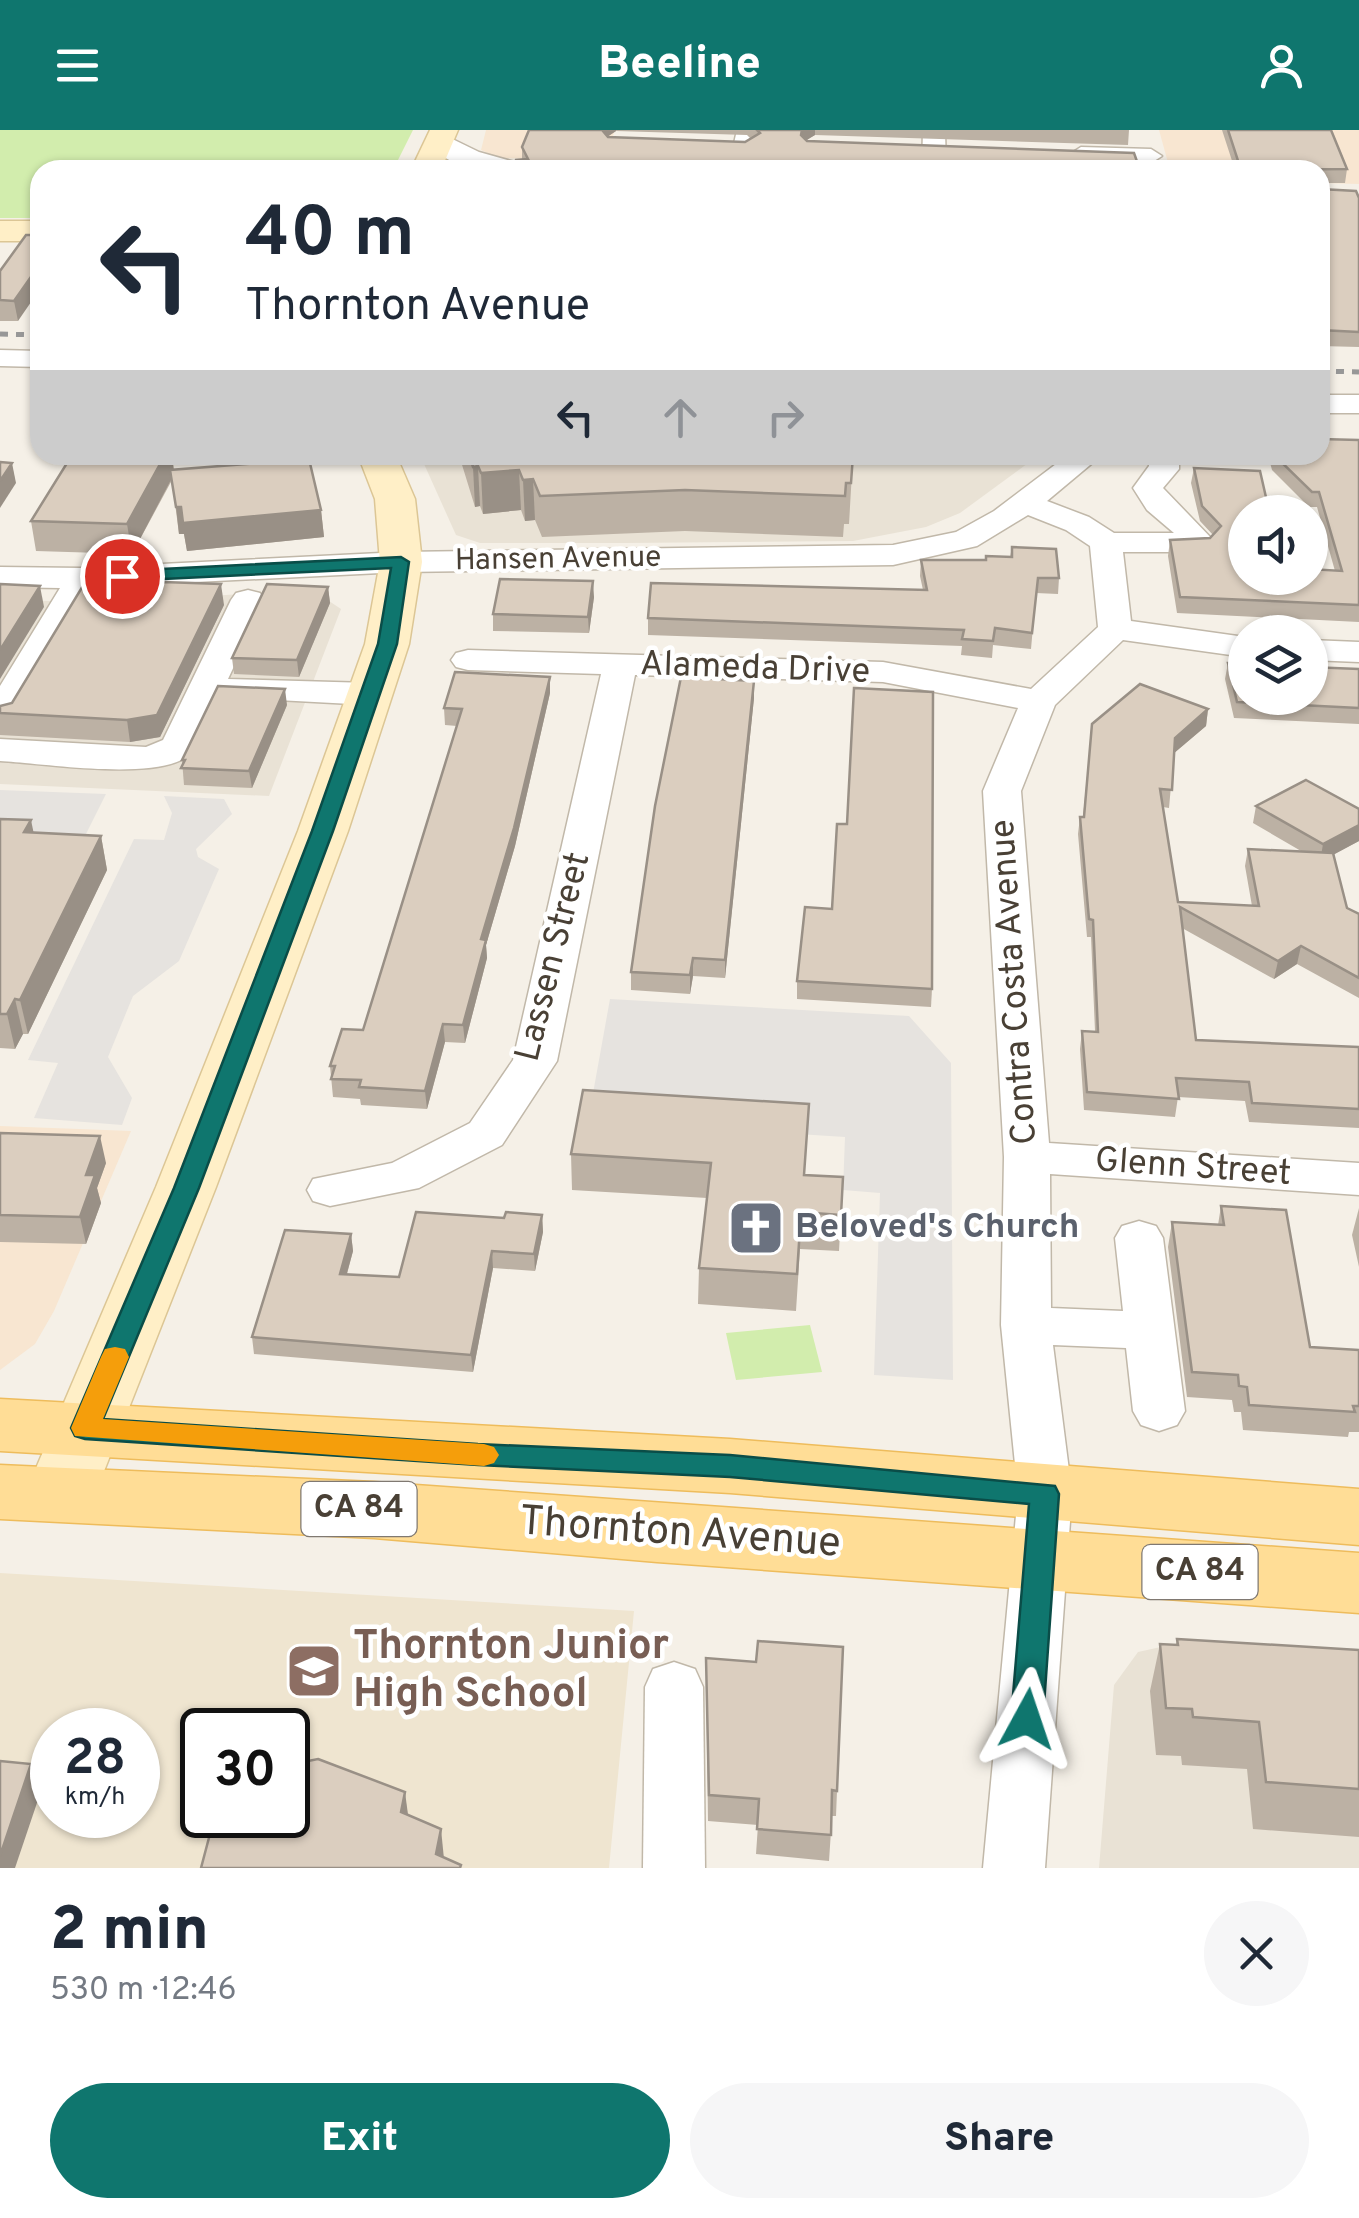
<!DOCTYPE html>
<html lang="en">
<head>
<meta charset="utf-8">
<style>
  body { margin:0; font-family:Overpass,sans-serif; background:#f6f6f7; color:#1f2937; height:100vh; display:flex; flex-direction:column; font-size:38px; white-space:nowrap }
  * { box-sizing:border-box; margin:0 }
  p { font-size:32px; color:#747a83 }
  .icon { flex:none; width:55px; height:55px; fill:none; stroke:currentColor; stroke-width:2; stroke-linecap:round; stroke-linejoin:round }
  .map { position:relative; height:1738px; overflow:hidden }
  .panel { display:flex; flex-direction:column; background:#fff; flex:1 }
  .panel>* { flex:none }
  .banner { position:absolute; left:30px; top:30px; width:1300px; height:305px; border-radius:30px; box-shadow:0 2px 8px #0004; background:#fff; color:#1f2937; overflow:hidden }
  .tools { position:absolute; left:1228px; top:365px; display:grid; gap:20px }
  .tools a { display:grid; place-items:center; width:100px; height:100px; border-radius:50%; background:#fff; box-shadow:0 2px 8px #0004; font-size:50px }
  .speed { position:absolute; left:30px; top:1578px; display:flex; gap:20px; font-size:50px; font-weight:700; text-align:center }
  .speed>* { display:grid; place-content:center; width:130px; height:130px; border-radius:50%; background:#fff; box-shadow:0 2px 8px #0004; line-height:1 }
  .speed small { font-size:25px; font-weight:400 }
  .speed .limit { border:5px solid #111; border-radius:15px; background:#fff; color:#111 }
  .pin { position:absolute; display:grid; place-items:center; width:85px; height:85px; color:#fff; margin:-42px; border:5px solid #fff; border-radius:50%; box-shadow:0 2px 10px #0007 }
  .me { position:absolute; width:110px; margin:-55px; rotate:5deg; stroke-linejoin:round; filter:drop-shadow(0 0 8px #0008) }
  .turn { display:flex; align-items:center; gap:35px; height:210px; padding:0 50px; font-size:45px }
  .turn .icon { width:130px; height:130px; stroke-width:2.5 }
  .turn b { display:block; font-size:70px; line-height:85px }
  .lanes { display:flex; align-items:center; height:95px; padding:0 50px; background:#0003; justify-content:center; gap:50px; direction:ltr }
  .lanes .off { opacity:.35 }
  .round { display:grid; place-items:center; flex:none; width:105px; height:105px; border-radius:52px; background:#f6f6f7 }
  .summary { display:flex; align-items:center; justify-content:space-between; height:170px; padding:0 50px }
  h1 { font-size:60px; font-weight:800; line-height:75px }
  .action { display:flex; gap:20px; margin-top:auto; padding:20px 50px }
  .action a { flex:1; height:115px; border-radius:60px; background:#0f766e; color:#fff; font-size:40px; font-weight:800; line-height:115px; text-align:center }
  .action a+a { background:#f6f6f7; color:#1f2937 }
  header { display:flex; justify-content:space-between; align-items:center; height:130px; padding:0 50px; background:#0f766e; color:#fff; font-size:45px; font-weight:800 }
  .map>svg:first-child { display:block }
  .residential { fill:#e9e2d5 }
  .commercial { fill:#f8e6d1 }
  .education { fill:#efe5d0; fill-rule:evenodd }
  .green { fill:#d2edad }
  .parking { fill:#e6e3df }
  .lines { fill:none; stroke-linecap:round; stroke-linejoin:round }
  .minor-casing { stroke:#c1b8a9; stroke-width:3 }
  .tertiary-casing { stroke:#c1b8a9; stroke-width:3 }
  .secondary-casing { stroke:#dcc695; stroke-width:3 }
  .primary-casing { stroke:#eebc5c; stroke-width:3 }
  .minor { fill:#fff; fill-rule:evenodd }
  .tertiary { fill:#fff; fill-rule:evenodd }
  .secondary { fill:#ffefc7; fill-rule:evenodd }
  .primary { fill:#ffdd96; fill-rule:evenodd }
  .rail { stroke:#979797; stroke-width:5; stroke-dasharray:8 8; stroke-linecap:butt }
  .wall { fill:#bcb1a4; fill-rule:evenodd }
  .shaded-wall { fill:#999086 }
  .building { fill:#dbcebf; stroke:#999086; stroke-width:2.5 }
  .route { fill:#0f766e; stroke:#0a4d48; stroke-width:2.5 }
  .slow { fill:#f59e0b }
  .labels { text-anchor:middle; dominant-baseline:central; stroke-width:9; stroke-linejoin:round; paint-order:stroke }
  .far-street-label { font-size:30px; fill:#494035; stroke:#fff }
  .shield { fill:#fff; stroke:#807972; stroke-width:2.5 }
  .shield-label { font-size:32px; font-weight:bold; fill:#494035 }
  .street-label { font-size:35px; fill:#494035; stroke:#fff }
  .worship-label { font-size:35px; font-weight:bold; fill:#5b616d; stroke:#fff; text-anchor:start }
  .near-street-label { font-size:42px; fill:#494035; stroke:#fff }
  .near-education-label { font-size:42px; font-weight:bold; fill:#785e54; stroke:#fff; text-anchor:start }
</style>
</head>
<body>
<header><svg class="icon" aria-label="menu" viewBox="0 0 24 24"><path d="M4 6h16M4 12h16M4 18h16"/></svg>Beeline<svg class="icon" aria-label="person" viewBox="0 0 24 24"><circle cx="12" cy="8" r="4"/><path d="M4 21q1-7 8-7t8 7"/></svg></header>
<div class="map">
<svg width="1359" height="1738" viewBox="0 0 1359 1738">
  <rect width="100%" height="100%" fill="#f5f0e7"/>
  <g class="residential">
    <polygon points="420,325 1039,325 960,383 926,397 853,411 625,413 480,413 456,405"/>
    <polygon points="297,461 320,465 341,479 269,666 0,654 0,470 103,472"/>
    <polygon points="1188,1511 1359,1535 1359,1738 1099,1738 1114,1555 1138,1522"/>
  </g>
  <g class="commercial">
    <polygon points="486,0 615,0 604,32 499,28 481,20"/>
    <polygon points="1159,0 1359,0 1359,54 1320,53 1320,40 1170,40"/>
    <polygon points="0,996 131,1001 54,1181 35,1214 0,1240"/>
  </g>
  <path class="education" d="M0 1443 634 1481 609 1738H0ZM52 1600H138V1685H52ZM202 1600H288V1685H202Z"/>
  <g class="green">
    <polygon points="0,0 413,0 393,40 40,40 40,88 0,88"/>
    <polygon points="810,1195 822,1242 736,1250 726,1203"/>
  </g>
  <g class="parking">
    <polygon points="0,660 106,664 73,730 0,720"/>
    <polygon points="164,666 224,669 232,684 196,719 198,727 219,739 179,831 133,866 108,927 132,968 122,995 34,988 58,933 28,930 134,709 164,710 172,683"/>
    <polygon points="610,869 909,886 951,933 953,1250 874,1245 880,1063 843,1060 845,1007 588,991"/>
  </g>
  <g class="lines">
    <g class="minor-casing">
      <g id="minor">
        <polygon points="737,0 759,0 752,40 728,40"/>
        <polygon points="923,0 945,0 946,40 922,40"/>
        <polygon points="1081,17 1151,19 1162,26 1151,33 1073,29 1070,24"/>
        <polygon points="0,220 40,221 40,237 0,236"/>
        <rect x="1320" y="265" width="39" height="18"/>
        <polygon points="1068,325 1102,325 1047,371 1089,387 1114,403 1174,403 1147,380 1133,358 1149,336 1149,325 1179,325 1179,339 1163,358 1215,412 1210,419 1199,422 1123,422 1131,491 1245,507 1245,527 1123,510 1055,575 1021,661 1049,1013 1359,1033 1359,1065 1050,1044 1051,1178 1123,1181 1115,1108 1122,1096 1139,1091 1156,1096 1163,1108 1185,1281 1177,1295 1159,1301 1141,1295 1133,1281 1126,1218 1053,1215 1072,1364 1045,1738 983,1738 1018,1364 1001,1195 1004,1027 983,661 1018,578 883,552 635,545 557,931 502,1015 419,1058 330,1076 313,1071 307,1060 313,1049 392,1033 470,993 513,930 601,544 468,540 456,537 451,530 456,523 468,520 883,532 1031,559 1098,497 1090,416 1066,400 1028,385 977,416 893,435 401,442 93,457 18,585 13,593 0,596 0,556 60,458 0,457 0,437 82,438 401,422 893,415 956,402 994,381"/>
        <path d="M248 460 260 463 265 470 228 549 370 553 383 556 388 564 383 572 370 575 219 567C211 584 204 609 191 623 163 653 42 633 0 631V609L146 617 163 610 231 470 236 463Z"/>
        <polygon points="1310,510 1359,512 1359,532 1310,530"/>
        <polygon points="674,1532 695,1539 703,1557 705,1738 643,1738 645,1557 653,1539"/>
      </g>
    </g>
    <g class="tertiary-casing">
      <path id="tertiary" d="M440 3 479 22 522 34 526 40C491 40 450 42 426 11Z"/>
    </g>
    <g class="secondary-casing">
      <g id="secondary">
        <polygon points="430,0 458,0 441,40 411,40"/>
        <rect x="0" y="91" width="40" height="20"/>
        <polygon points="358,325 396,325 415,369 422,432 409,514 348,701 216,1057 95,1364 85,1383 60,1391 35,1383 25,1364 156,1057 298,701 365,514 380,432 375,369"/>
      </g>
    </g>
    <g class="primary-casing">
      <g id="primary">
        <polygon points="0,1269 730,1309 1359,1359 1359,1415 730,1363 0,1321"/>
        <polygon points="0,1335 374,1352 1359,1423 1359,1483 657,1432 374,1408 0,1389"/>
      </g>
    </g>
    <use href="#minor" class="minor"/>
    <use href="#tertiary" class="tertiary"/>
    <use href="#secondary" class="secondary"/>
    <use href="#primary" class="primary"/>
    <g class="rail">
      <polyline points="0,204 40,205"/>
      <polyline points="1320,241 1359,242"/>
    </g>
  </g>
  <g class="wall">
    <path d="M529 0H1129L1128 15 815 5 806 10 522 30V17ZM616 1 747 5 751 9 745 12 607 7Z"/>
    <polygon points="1222,0 1331,0 1347,39 1345,53 1320,53 1320,40 1235,40"/>
    <polygon points="1320,59 1359,68 1359,217 1320,216"/>
    <polygon points="40,105 18,191 0,191 0,141"/>
    <polygon points="1359,310 1359,492 1177,483 1168,426 1170,410 1210,408 1213,405 1200,391 1191,353 1194,338 1268,376 1267,382 1245,382 1245,448 1335,441 1317,377 1309,377 1272,340 1268,325 1320,325"/>
    <polygon points="72,325 172,325 174,340 321,380 324,407 187,421 184,404 179,404 172,350 132,424 36,421 31,391"/>
    <polygon points="459,325 556,325 558,330 853,325 849,394 844,394 843,407 685,401 542,407 535,390 525,391 521,380 483,384 480,376 475,377"/>
    <polygon points="1012,417 1059,448 1058,464 1036,463 1031,519 993,515 992,528 961,525 962,516 648,505 648,488 923,460 920,446 921,430 985,430 1010,427"/>
    <polygon points="328,457 330,473 299,547 234,544 232,528"/>
    <polygon points="594,467 589,503 493,501 493,484"/>
    <polygon points="224,475 160,607 130,612 0,605 0,576 12,573"/>
    <polygon points="1228,533 1359,539 1359,594 1234,588 1225,549"/>
    <polygon points="754,551 754,568 725,848 693,846 690,864 631,860 631,842"/>
    <polygon points="550,563 515,716 486,815 487,828 465,913 445,912 427,979 361,975 360,969 333,967 330,936 363,900 457,596 445,595 444,578"/>
    <polygon points="287,575 252,658 184,655 182,630"/>
    <polygon points="1208,579 1206,596 1174,623 1169,678 1163,677 1178,772 1252,776 1245,736 1248,719 1301,721 1253,693 1256,676 1359,679 1359,711 1334,724 1347,778 1359,784 1359,868 1297,834 1274,849 1182,798 1196,910 1359,917 1359,998 1249,992 1245,971 1178,967 1175,987 1084,980 1080,919 1082,901 1095,901 1091,807 1087,807 1078,704 1080,687 1083,687 1092,594"/>
    <polygon points="0,689 34,703 101,706 107,740 28,904 23,904 15,919 0,918"/>
    <polygon points="797,851 932,859 931,877 797,869"/>
    <polygon points="583,960 805,1045 843,1047 839,1121 800,1119 796,1181 698,1174 699,1138 707,1068 572,1060 571,1024"/>
    <polygon points="0,1003 106,1033 97,1058 101,1073 86,1114 0,1112"/>
    <polygon points="1221,1076 1310,1217 1359,1220 1359,1302 1349,1302 1348,1307 1243,1300 1241,1282 1234,1282 1232,1270 1187,1267 1168,1117 1172,1092 1218,1095"/>
    <polygon points="1359,1078 1359,1137 1352,1105"/>
    <polygon points="542,1085 543,1102 535,1141 493,1138 473,1242 254,1224 252,1207 351,1104 353,1121 347,1144 399,1147 504,1088"/>
    <polygon points="1177,1509 1359,1520 1359,1707 1253,1699 1247,1639 1182,1635 1181,1626 1156,1625 1150,1561 1160,1514 1176,1515"/>
    <polygon points="706,1528 837,1661 836,1686 832,1686 829,1731 756,1724 758,1695 708,1691"/>
  </g>
  <g class="shaded-wall">
    <polygon points="601,0 616,0 616,1 601,11"/>
    <polygon points="802,0 815,0 815,5 802,13 801,18"/>
    <polygon points="40,134 40,159 18,191 14,171"/>
    <polygon points="165,325 172,325 174,344 132,424 127,394"/>
    <polygon points="12,333 16,353 0,378 0,351"/>
    <polygon points="478,336 480,376 475,377 473,337"/>
    <polygon points="519,340 521,380 483,384 481,343"/>
    <polygon points="533,349 535,390 525,391 523,350"/>
    <polygon points="176,377 321,380 324,407 187,421 184,404 179,404"/>
    <polygon points="593,451 594,467 589,503 588,487"/>
    <polygon points="221,454 224,475 160,607 130,612 127,590"/>
    <polygon points="40,456 44,477 0,549 0,520"/>
    <polygon points="328,457 330,473 299,547 297,530"/>
    <polygon points="550,547 550,563 515,716 486,815 487,828 465,913 463,895 481,809"/>
    <polygon points="754,551 754,568 725,848 725,830"/>
    <polygon points="285,559 287,575 252,658 249,641"/>
    <polygon points="1208,579 1206,596 1173,624 1175,608"/>
    <polygon points="31,690 38,724 24,702"/>
    <polygon points="1359,695 1359,711 1320,732 1323,714"/>
    <polygon points="101,706 107,740 28,904 20,870"/>
    <polygon points="1301,816 1297,834 1274,849 1278,831"/>
    <polygon points="693,828 693,846 690,864 690,845"/>
    <polygon points="15,869 23,904 15,919 7,884"/>
    <polygon points="443,894 445,912 427,979 425,961"/>
    <polygon points="100,1006 106,1033 97,1058 101,1073 86,1114 80,1087 86,1045"/>
    <polygon points="542,1085 543,1102 535,1141 534,1124"/>
    <polygon points="351,1104 353,1121 342,1161 340,1144"/>
    <polygon points="492,1121 493,1138 473,1242 471,1225"/>
    <polygon points="31,1634 40,1664 15,1738 0,1738 0,1726"/>
    <polygon points="405,1662 409,1692 401,1682"/>
    <polygon points="441,1699 444,1729 436,1724"/>
  </g>
  <g class="building">
    <polygon points="529,0 602,0 608,7 745,12 760,3 757,0 802,0 801,5 807,11 1134,23 1140,40 512,40 516,30 528,29 522,17"/>
    <polygon points="1228,0 1331,0 1347,39 1241,40"/>
    <polygon points="1320,59 1356,61 1359,68 1359,202 1320,200"/>
    <polygon points="26,105 40,105 40,134 14,171 0,170 0,141"/>
    <polygon points="1320,309 1359,310 1359,475 1180,467 1170,410 1210,408 1221,396 1202,376 1194,338 1260,341 1268,376 1257,375 1259,382 1245,382 1245,448 1310,448 1310,439 1342,441 1319,362 1312,362 1274,325 1320,325"/>
    <polygon points="72,325 165,325 127,394 31,391"/>
    <polygon points="469,325 556,325 558,330 611,325 853,325 851,353 846,353 845,366 685,360 540,366 533,349 523,350 519,340 481,343 478,336 473,337"/>
    <polygon points="309,329 321,380 183,393 181,377 176,377 170,340"/>
    <polygon points="0,332 12,333 0,351"/>
    <polygon points="1012,417 1056,419 1059,448 1038,448 1032,503 995,498 993,511 962,509 964,500 648,488 651,453 927,460 921,430 986,430 986,426 1012,427"/>
    <polygon points="500,449 593,451 588,487 493,484"/>
    <polygon points="163,452 221,454 157,585 127,590 0,583 0,576 12,573 84,454 160,458"/>
    <polygon points="0,454 40,456 0,520"/>
    <polygon points="267,454 328,457 297,530 232,528"/>
    <polygon points="1228,533 1245,534 1245,568 1310,568 1310,537 1359,539 1359,578 1237,572"/>
    <polygon points="455,542 550,547 514,698 481,809 486,810 463,895 443,894 425,961 359,957 361,950 331,949 335,936 330,936 342,899 363,900 462,579 444,578"/>
    <polygon points="681,547 754,551 725,830 693,828 690,845 631,842 655,676"/>
    <polygon points="1140,554 1208,579 1175,608 1172,660 1160,659 1178,772 1259,776 1248,719 1333,723 1347,778 1359,784 1359,848 1301,816 1278,831 1180,777 1196,910 1359,917 1359,979 1252,973 1249,952 1176,948 1179,969 1087,962 1082,901 1098,902 1093,790 1089,789 1080,687 1084,687 1092,594"/>
    <polygon points="218,556 285,559 249,641 181,638 185,630 182,630"/>
    <polygon points="854,558 933,562 932,859 797,851 805,777 832,779 837,694 847,694"/>
    <polygon points="1306,650 1359,679 1359,695 1323,714 1256,676"/>
    <polygon points="0,689 31,690 24,702 101,706 20,870 15,869 7,884 0,884"/>
    <polygon points="583,960 809,974 804,1045 843,1047 841,1085 801,1082 797,1144 699,1138 711,1033 571,1024"/>
    <polygon points="0,1003 100,1006 86,1045 95,1045 80,1087 0,1085"/>
    <polygon points="1221,1076 1286,1080 1310,1217 1359,1220 1359,1276 1353,1276 1355,1282 1249,1275 1247,1257 1239,1256 1238,1245 1192,1242 1172,1092 1224,1095"/>
    <polygon points="416,1082 504,1088 506,1082 542,1085 534,1124 492,1121 471,1225 252,1207 285,1100 351,1104 340,1144 399,1147"/>
    <polygon points="1177,1509 1359,1520 1359,1659 1266,1652 1259,1592 1193,1587 1192,1579 1166,1578 1160,1514 1178,1515"/>
    <polygon points="758,1511 843,1517 837,1661 832,1660 831,1705 757,1699 759,1669 709,1665 706,1528 756,1532"/>
    <polygon points="318,1629 405,1662 401,1682 441,1699 436,1724 461,1735 460,1738 201,1738 215,1685 288,1685 288,1635"/>
    <polygon points="0,1631 31,1634 0,1726"/>
  </g>
  <polygon class="route" points="401,427 409,432 397,514 333,701 199,1058 103,1289 478,1314 730,1325 1055,1356 1059,1364 1043,1589 1038,1599 1027,1603 1016,1599 1011,1589 1029,1374 730,1347 478,1335 85,1309 75,1306 71,1298 174,1058 312,701 378,514 391,438 122,451 113,446 122,441"/>
  <polygon class="slow" points="115,1217 125,1219 129,1227 103,1289 484,1314 494,1317 499,1325 494,1333 484,1336 75,1306 71,1298 101,1227 105,1219"/>
  <defs>
    <g id="church-square" transform="scale(2.875)"><rect x="-9" y="-9" width="18" height="18" rx="4" fill="#6b7280" stroke="#fff"/><path d="M-1.2-6h2.4v3.5h3.3v2.4h-3.3V6h-2.4V-.1h-3.3v-2.4h3.3Z" fill="#fff"/></g>
    <g id="school-square" transform="scale(2.875)"><rect x="-9" y="-9" width="18" height="18" rx="4" fill="#8d6e63" stroke="#fff"/><path d="M0-5L7-2L0 1L-7-2ZM-4 1L0 2.5L4 1V4Q0 6-4 4Z" fill="#fff"/></g>
  </defs>
  <g fill-rule="evenodd">
    <use href="#church-square" x="756" y="1098"/>
    <use href="#school-square" x="314" y="1541"/>
  </g>
  <g class="labels">
    <g class="far-street-label">
      <text transform="translate(558 430) rotate(-1)">Hansen Avenue</text>
    </g>
    <g class="shield">
      <rect x="301.5" y="1352" width="115" height="54" rx="8"/>
      <rect x="1142.5" y="1415" width="115" height="54" rx="8"/>
    </g>
    <g class="shield-label">
      <text x="359" y="1379">CA 84</text>
      <text x="1200" y="1442">CA 84</text>
    </g>
    <g class="street-label">
      <text transform="translate(755 539) rotate(2)">Alameda Drive</text>
      <text transform="translate(554 827) rotate(-76)">Lassen Street</text>
      <text transform="translate(1015 852) rotate(-94)">Contra Costa Avenue</text>
      <text transform="translate(1193 1038) rotate(4)">Glenn Street</text>
    </g>
    <g class="worship-label">
      <text x="795" y="1098">Beloved's Church</text>
    </g>
    <g class="near-street-label">
      <text transform="translate(680 1404) rotate(4)">Thornton Avenue</text>
    </g>
    <g class="near-education-label">
      <text x="353" y="1517">Thornton Junior<tspan x="353" dy="48">High School</tspan></text>
    </g>
  </g>
</svg>
<div class="tools">
<a><svg class="icon" aria-label="sound" viewBox="0 0 24 24"><path d="M4 9h4l5-4v14l-5-4H4zM17 9q2 3 0 6"/></svg></a>
<a><svg class="icon" aria-label="layers" viewBox="0 0 24 24"><path d="M12 4l9 5-9 5-9-5zM3 14l9 5 9-5"/></svg></a>
</div>
<div class="speed"><div>28<small>km/h</small></div><div class="limit">30</div></div>
<div class="pin" style="left:122px;top:446px;background:#d93025"><svg class="icon" aria-label="arrive" viewBox="0 0 24 24"><path d="M6 21V4h12l-3 4 3 4H6"/></svg></div>
<svg class="me" style="left:1027px;top:1589px" viewBox="-20 -20 40 40"><path d="M0-17L14 15 0 8-14 15z" fill="#0f766e" stroke="#fff" stroke-width="4"/></svg>
<div class="banner">
<div class="turn"><svg class="icon" aria-label="left" viewBox="0 0 24 24"><path d="M17 20v-9H6M10 6l-5 5 5 5"/></svg><div><b>40 m</b>Thornton Avenue</div></div>
<div class="lanes"><svg class="icon" aria-label="left" viewBox="0 0 24 24"><path d="M17 20v-9H6M10 6l-5 5 5 5"/></svg><svg class="icon off" aria-label="ahead" viewBox="0 0 24 24"><path d="M12 20V5M6 11l6-6 6 6"/></svg><svg class="icon off" aria-label="right" viewBox="0 0 24 24"><path d="M7 20v-9h11M14 6l5 5-5 5"/></svg></div>
</div>
</div>
<section class="panel">
<div class="summary"><div><h1>2 min</h1><p>530 m · 12:46</p></div><a class="round"><svg class="icon" aria-label="close" viewBox="0 0 24 24"><path d="M6 6l12 12M18 6L6 18"/></svg></a></div>
<div class="action"><a>Exit</a><a>Share</a></div>
</section>
</body>
</html>
